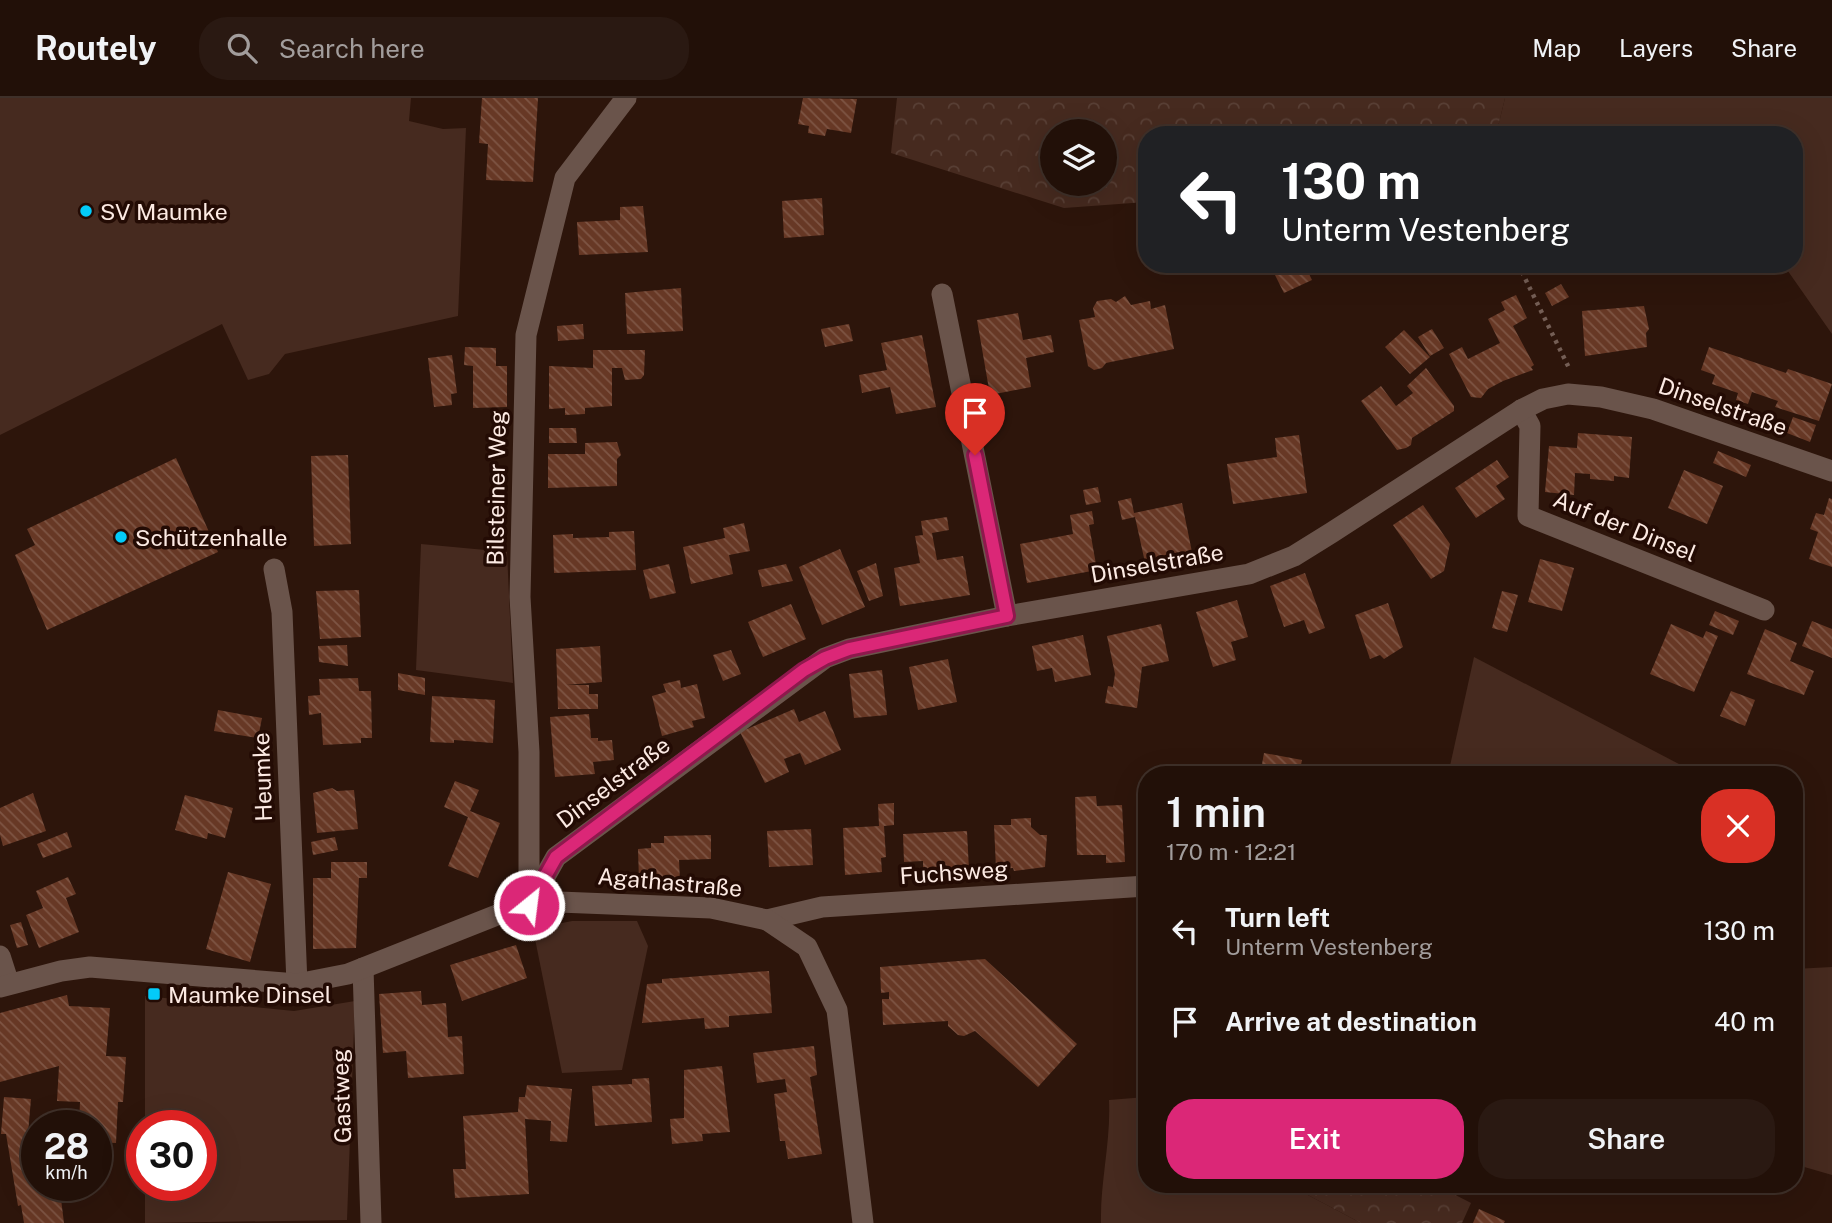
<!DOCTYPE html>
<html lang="en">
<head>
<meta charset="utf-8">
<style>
  body { margin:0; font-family:"Public Sans",sans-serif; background:#2a1912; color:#f1f3f6; height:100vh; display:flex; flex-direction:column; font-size:26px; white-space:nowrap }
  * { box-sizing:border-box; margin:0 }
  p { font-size:23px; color:#a29d9c }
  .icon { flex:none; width:38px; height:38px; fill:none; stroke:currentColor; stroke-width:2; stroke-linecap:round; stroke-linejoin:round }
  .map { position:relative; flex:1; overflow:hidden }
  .drawer { position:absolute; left:1138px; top:668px; width:665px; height:427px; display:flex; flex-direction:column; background:#221008; border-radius:28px; box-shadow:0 7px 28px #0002,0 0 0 2px #3f3029 }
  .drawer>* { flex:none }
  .banner { position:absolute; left:1138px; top:28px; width:665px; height:147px; border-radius:28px; box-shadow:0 7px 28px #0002,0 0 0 2px #3f3029; background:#202124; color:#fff; overflow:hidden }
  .controls { position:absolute; left:1040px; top:21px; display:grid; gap:14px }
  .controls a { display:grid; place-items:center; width:77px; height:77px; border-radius:50%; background:#221008; box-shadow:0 7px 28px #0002,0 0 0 2px #3f3029; font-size:35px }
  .speed { position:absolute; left:21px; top:1012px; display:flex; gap:14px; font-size:35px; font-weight:700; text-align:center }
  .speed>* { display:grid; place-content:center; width:91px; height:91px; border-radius:50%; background:#221008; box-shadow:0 7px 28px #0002,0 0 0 2px #3f3029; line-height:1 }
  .speed small { font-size:18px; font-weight:400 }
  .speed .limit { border:10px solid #d22; background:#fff; color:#111 }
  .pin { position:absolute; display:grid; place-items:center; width:60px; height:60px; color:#fff; margin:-72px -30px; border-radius:50% 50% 50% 0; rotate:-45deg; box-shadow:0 0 7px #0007 }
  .pin .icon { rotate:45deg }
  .me { position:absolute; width:77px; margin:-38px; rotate:29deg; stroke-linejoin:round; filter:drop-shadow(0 0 5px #0008) }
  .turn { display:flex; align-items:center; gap:24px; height:147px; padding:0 28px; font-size:32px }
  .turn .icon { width:91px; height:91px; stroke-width:2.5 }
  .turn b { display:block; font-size:49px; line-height:60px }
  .round { display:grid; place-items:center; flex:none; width:74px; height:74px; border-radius:28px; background:#2a1912 }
  .summary { display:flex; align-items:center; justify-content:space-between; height:119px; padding:0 28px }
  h1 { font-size:42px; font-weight:600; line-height:52px }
  .primary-button { display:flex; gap:14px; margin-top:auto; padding:14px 28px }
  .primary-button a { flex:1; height:80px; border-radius:28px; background:#db2777; color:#fff; font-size:28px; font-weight:600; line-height:80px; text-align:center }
  .primary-button a+a { background:#2a1912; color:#f1f3f6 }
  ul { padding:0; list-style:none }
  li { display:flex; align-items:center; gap:21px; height:91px; padding:0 28px }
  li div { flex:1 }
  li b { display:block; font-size:26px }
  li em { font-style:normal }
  header { display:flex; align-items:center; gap:42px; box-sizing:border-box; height:98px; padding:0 35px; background:#221008; border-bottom:2px solid #3f3029 }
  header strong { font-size:33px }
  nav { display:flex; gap:38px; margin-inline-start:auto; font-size:24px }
  .search { width:490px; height:63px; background:#2a1912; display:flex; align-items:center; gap:18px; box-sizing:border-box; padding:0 24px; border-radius:28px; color:#a29d9c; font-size:26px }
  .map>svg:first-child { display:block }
  .green { fill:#462a1f }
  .forest { fill:url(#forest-crowns); fill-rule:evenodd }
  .building { fill:url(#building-back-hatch) }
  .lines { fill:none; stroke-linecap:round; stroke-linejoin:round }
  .path { stroke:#745e55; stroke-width:4.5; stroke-dasharray:3.5 5; stroke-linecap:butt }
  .minor { stroke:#6a544b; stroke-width:21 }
  .route-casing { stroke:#8e194d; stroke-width:18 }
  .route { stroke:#db2777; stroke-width:12 }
  .poi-dot { fill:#03cbf9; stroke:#230b04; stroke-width:2.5 }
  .labels { text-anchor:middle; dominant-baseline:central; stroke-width:7; stroke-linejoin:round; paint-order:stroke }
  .poi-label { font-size:23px; fill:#fceae3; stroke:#230b04; text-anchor:start }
  .street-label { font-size:23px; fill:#fceae3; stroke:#230b04 }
</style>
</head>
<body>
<header>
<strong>Routely</strong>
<div class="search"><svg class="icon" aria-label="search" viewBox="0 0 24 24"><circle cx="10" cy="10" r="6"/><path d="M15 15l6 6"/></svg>Search here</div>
<nav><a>Map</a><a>Layers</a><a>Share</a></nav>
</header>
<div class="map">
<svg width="1832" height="1125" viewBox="0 0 1832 1125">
  <defs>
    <pattern id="forest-crowns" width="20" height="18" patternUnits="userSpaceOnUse" patternTransform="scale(1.75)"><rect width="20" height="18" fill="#462a1f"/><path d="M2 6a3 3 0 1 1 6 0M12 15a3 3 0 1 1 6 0" fill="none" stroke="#583f35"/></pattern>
    <pattern id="building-back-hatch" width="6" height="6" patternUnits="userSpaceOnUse" patternTransform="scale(1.75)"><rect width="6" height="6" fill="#673825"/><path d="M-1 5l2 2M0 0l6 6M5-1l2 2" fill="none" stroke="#7e5544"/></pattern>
  </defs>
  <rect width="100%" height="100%" fill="#2d150b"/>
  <g class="green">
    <polygon points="0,0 411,0 409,23 443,31 466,30 458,218 285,256 269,276 248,282 222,226 0,337"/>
    <polygon points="1505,0 1832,0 1832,236 1783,166 1794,166 1794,37 1496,37"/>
    <polygon points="421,446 507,454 513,585 416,572"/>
    <polygon points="1474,559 1700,677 1448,677"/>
    <polygon points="572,823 637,823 648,848 622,972 562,975 533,831"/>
    <polygon points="1832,869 1832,1077 1794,1066 1794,871"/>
    <polygon points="145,898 294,913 355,903 347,1122 145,1125 145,1087 201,1087 201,1027 145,1027"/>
    <path d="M1146 999V1087H1289L1361 1125H1101C1100 1084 1111 1044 1109 1002Z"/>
  </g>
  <g class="forest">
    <path d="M897 0H1505L1496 37H1146V104L1064 110 891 55ZM1052 33H1104V86H1052Z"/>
    <polygon points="1289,1087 1436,1087 1471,1105 1462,1125 1361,1125"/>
  </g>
  <g class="building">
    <polygon points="482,0 538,0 533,84 486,82 488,46 479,45"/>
    <polygon points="803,0 857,1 851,35 827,31 825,38 808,35 809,28 798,26"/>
    <polygon points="822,100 824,137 784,140 782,103"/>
    <polygon points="643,108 648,154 579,157 577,124 620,122 620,109"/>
    <polygon points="1281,166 1304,166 1312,182 1284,195 1272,171"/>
    <polygon points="1561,186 1569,199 1552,208 1545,195"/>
    <polygon points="681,190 683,233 627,236 625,195"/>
    <polygon points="1516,197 1527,220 1513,228 1534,267 1531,269 1533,272 1503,283 1488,291 1481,300 1471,299 1449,256 1462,249 1468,261 1500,245 1488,221 1505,212 1501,204"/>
    <polygon points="1125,198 1131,207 1150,203 1151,211 1165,207 1174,251 1106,265 1102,270 1094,272 1088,268 1079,222 1095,219 1093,210 1097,203 1111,201 1116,204"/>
    <polygon points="1644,208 1649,231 1646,235 1647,249 1585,258 1582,213"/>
    <polygon points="1018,215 1023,242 1051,237 1054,254 1026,260 1031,289 990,297 977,222"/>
    <polygon points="583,226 584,241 558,243 557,228"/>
    <polygon points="849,226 853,243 825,249 821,231"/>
    <polygon points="1432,231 1444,250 1430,258 1418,239"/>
    <polygon points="1404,232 1430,259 1410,276 1385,249"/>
    <polygon points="922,237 936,309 896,316 890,289 862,295 859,277 887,272 881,245"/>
    <polygon points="465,249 496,250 496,268 507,268 507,309 473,310 473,268 464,267"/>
    <polygon points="1709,249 1786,275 1788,271 1832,286 1819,323 1775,309 1778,303 1752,294 1748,306 1736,302 1738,295 1712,286 1715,277 1701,272"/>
    <polygon points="593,252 645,252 644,277 641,281 625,282 622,270 612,270 612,308 585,310 585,316 565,317 565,310 549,311 549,268 593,270"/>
    <polygon points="452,257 457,295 451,296 452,307 434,309 428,260"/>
    <polygon points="1426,270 1454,308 1454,313 1412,340 1411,347 1406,350 1397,352 1361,303 1381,288 1396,308 1413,295 1407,288"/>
    <polygon points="1793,319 1816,327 1810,344 1787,335"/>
    <polygon points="549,330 576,330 577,345 549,345"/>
    <polygon points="1578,335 1632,339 1629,380 1614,378 1614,383 1590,381 1590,376 1575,375 1574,397 1545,394 1549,348 1577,350"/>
    <polygon points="1299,337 1307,395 1233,406 1227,366 1277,359 1275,340"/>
    <polygon points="617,344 621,357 617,361 617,388 548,390 548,356 585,356 585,345"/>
    <polygon points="1718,353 1751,367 1746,379 1713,365"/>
    <polygon points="348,357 351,446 314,448 311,358"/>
    <polygon points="176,360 218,454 47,532 15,457 35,447 27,431"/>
    <polygon points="1497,362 1509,379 1496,388 1505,401 1476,420 1455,390"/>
    <polygon points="1684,372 1723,388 1707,426 1668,410"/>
    <polygon points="1098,389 1101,404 1086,407 1083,392"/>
    <polygon points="1131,400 1134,415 1182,405 1193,459 1146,469 1135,419 1122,422 1118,403"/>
    <polygon points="1829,400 1832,401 1832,469 1809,461 1818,434 1810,431 1816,415 1824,417"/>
    <polygon points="1423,407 1450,446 1444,473 1431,481 1393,427"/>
    <polygon points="1092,413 1094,426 1089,427 1097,472 1027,485 1020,446 1073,436 1070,417"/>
    <polygon points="947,419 949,432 932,435 937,462 963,458 970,497 900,508 894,470 920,465 915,438 923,437 921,423"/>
    <polygon points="744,425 750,453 729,457 733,476 691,486 683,449 725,440 723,430"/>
    <polygon points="634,433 636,472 554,475 553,437 573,436 573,440 609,439 609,434"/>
    <polygon points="840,451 865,509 822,527 799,469"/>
    <polygon points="1540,461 1574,470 1562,513 1528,504"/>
    <polygon points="876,465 883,498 869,503 857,473"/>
    <polygon points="669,466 676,495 650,501 643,472"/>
    <polygon points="786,466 793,483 762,489 758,472"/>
    <polygon points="1305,475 1325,530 1309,536 1304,522 1284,529 1270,488"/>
    <polygon points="359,492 361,539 320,541 316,493"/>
    <polygon points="1502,493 1518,497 1507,534 1492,530"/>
    <polygon points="1237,502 1248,539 1231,544 1236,562 1213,569 1196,514"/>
    <polygon points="1388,505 1403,549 1384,561 1380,557 1370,561 1355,517"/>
    <polygon points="791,506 806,541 763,559 748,524"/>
    <polygon points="1715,513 1739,523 1733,537 1709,527"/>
    <polygon points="1812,523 1832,531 1832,560 1802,548"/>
    <polygon points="1161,526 1169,563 1142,569 1137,610 1105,605 1108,588 1113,589 1115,576 1107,538"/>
    <polygon points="1671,526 1703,540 1706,533 1718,538 1694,594 1650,576"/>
    <polygon points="1765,531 1797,545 1790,563 1814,573 1804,597 1747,576"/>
    <polygon points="1083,537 1091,577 1055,584 1052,570 1037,573 1032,548"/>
    <polygon points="347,547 348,568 319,564 318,548"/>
    <polygon points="600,548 602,584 566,587 589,587 589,596 598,596 598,611 558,611 556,551"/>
    <polygon points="731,552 741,576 723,583 713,557"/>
    <polygon points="948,561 957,604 918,612 909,569"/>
    <polygon points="882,572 887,617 854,620 849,576"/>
    <polygon points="398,575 425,580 425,597 398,592"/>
    <polygon points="358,580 359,593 371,593 372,640 361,640 361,645 323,647 321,615 309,617 308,598 320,597 319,581"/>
    <polygon points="680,582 681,590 697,586 705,620 692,623 694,629 662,638 652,598 666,594 663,586"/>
    <polygon points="1731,593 1755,602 1745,628 1720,618"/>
    <polygon points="432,598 495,602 493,645 454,642 454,645 430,644"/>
    <polygon points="794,611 799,624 825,613 841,652 805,667 800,655 784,661 789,674 765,685 740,634"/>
    <polygon points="218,612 262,620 258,640 214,633"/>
    <polygon points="589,616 591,640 598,640 598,643 612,642 614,662 593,664 595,676 555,679 550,619"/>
    <polygon points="1264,655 1302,662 1299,677 1260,677"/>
    <polygon points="455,683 479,692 470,713 500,725 478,780 448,768 468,719 444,709"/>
    <polygon points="332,690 337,693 354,692 358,731 317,735 313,695"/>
    <polygon points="33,695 46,733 3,748 0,737 0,710"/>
    <polygon points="185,697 233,710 225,740 208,735 207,741 175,732"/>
    <polygon points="1096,698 1097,708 1122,707 1125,764 1106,765 1106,757 1077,757 1075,699"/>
    <polygon points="894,705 894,727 884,728 886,759 881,760 882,774 845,777 843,730 879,728 878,706"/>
    <polygon points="1031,720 1031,729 1040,737 1047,737 1045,769 1014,773 1013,770 996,771 994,727 1011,727 1011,721"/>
    <polygon points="811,731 813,767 769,769 767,733"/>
    <polygon points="967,733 969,772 923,774 923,763 904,764 903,736"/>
    <polygon points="67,734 72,749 43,760 37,746"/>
    <polygon points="711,737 711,761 679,762 680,782 639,783 638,751 651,750 651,745 664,745 664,738"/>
    <polygon points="335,739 338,752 313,757 311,744"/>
    <polygon points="331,764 367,764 367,780 359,780 356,850 313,851 313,780 331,780"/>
    <polygon points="228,774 271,786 250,864 206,851"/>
    <polygon points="68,779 76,796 66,800 79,834 39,850 26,817 43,810 36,793"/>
    <polygon points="21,824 28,847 17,850 10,827"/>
    <polygon points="516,847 527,880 462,903 450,867"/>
    <polygon points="985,861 1077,946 1038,989 975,933 964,938 958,937 948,928 948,923 883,927 882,901 889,901 889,894 881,895 880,869"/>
    <polygon points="769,873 772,915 729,918 729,929 705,931 704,920 642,925 647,886 662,885 662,881"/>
    <polygon points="421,893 422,907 446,905 448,939 462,938 464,976 408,980 406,953 383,955 379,896"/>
    <polygon points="67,897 69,908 110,910 106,958 126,959 123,1004 118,1004 116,1045 96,1044 96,1027 79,1027 80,1004 57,1003 59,968 0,984 0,915"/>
    <polygon points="814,948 817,977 810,979 822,1056 788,1061 785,1043 780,1043 774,996 787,994 785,981 757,985 753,955"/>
    <polygon points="722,968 730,1034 702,1036 703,1043 672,1046 670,1021 684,1020 684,972"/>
    <polygon points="649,980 652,1024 595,1028 592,988 632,986 632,981"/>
    <polygon points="527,987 572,991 567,1044 550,1043 551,1023 525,1021 529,1096 455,1100 453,1071 466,1071 463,1018 518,1014 519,999 525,999"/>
    <polygon points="4,999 31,1001 28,1035 37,1036 37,1087 63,1087 65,1100 61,1101 64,1125 24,1125 21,1107 18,1108 6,1036 1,1036"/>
    <polygon points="1479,1111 1505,1123 1504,1125 1473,1125"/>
  </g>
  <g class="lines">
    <polyline class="path" points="1518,166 1570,272"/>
    <g class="minor">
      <polyline points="942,196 1007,518"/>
      <polyline points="1521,312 1530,328 1528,418 1764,512"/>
      <polyline points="274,471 282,514 297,886"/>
      <polyline points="529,805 529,654 520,499 526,237 565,80 626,0"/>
      <polyline points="529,807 556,759 825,560 849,551 1007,518 1249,476 1294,458 1331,435 1521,312 1543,301 1568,296 1601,299 1653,311 1832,373"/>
      <polyline points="767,822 822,809 1146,788"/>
      <polyline points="0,858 9,886"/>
      <polyline points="363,870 371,1125"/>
      <polyline points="0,889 61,873 90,869 297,886 348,876 502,815 559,804 711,810 767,822 807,849 837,912 863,1125"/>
    </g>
  </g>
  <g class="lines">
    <g class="route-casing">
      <polyline id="route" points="529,807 556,759 804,572 825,560 849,551 1007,518 975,357"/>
    </g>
    <use href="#route" class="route"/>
  </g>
  <g class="poi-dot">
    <circle cx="86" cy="113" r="7"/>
    <circle cx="121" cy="439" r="7"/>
    <rect x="147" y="889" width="14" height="14" rx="3.5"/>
  </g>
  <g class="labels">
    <g class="poi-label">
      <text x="100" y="113">SV Maumke</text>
      <text x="135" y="439">Schützenhalle</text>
      <text x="168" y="896">Maumke Dinsel</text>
    </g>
    <g class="street-label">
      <text transform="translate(1723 308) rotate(19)">Dinselstraße</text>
      <text transform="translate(496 390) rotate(-89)">Bilsteiner Weg</text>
      <text transform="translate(1625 428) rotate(22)">Auf der Dinsel</text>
      <text transform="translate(1157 465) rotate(-10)">Dinselstraße</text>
      <text transform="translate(262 679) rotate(-92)">Heumke</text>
      <text transform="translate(613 684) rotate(-37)">Dinselstraße</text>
      <text transform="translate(954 774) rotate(-4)">Fuchsweg</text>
      <text transform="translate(670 784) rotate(5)">Agathastraße</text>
      <text transform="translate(341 998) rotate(-92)">Gastweg</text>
    </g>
  </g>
</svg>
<div class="controls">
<a><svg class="icon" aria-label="layers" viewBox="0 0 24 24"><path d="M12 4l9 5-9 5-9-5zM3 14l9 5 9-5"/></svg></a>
</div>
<div class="speed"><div>28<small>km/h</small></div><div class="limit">30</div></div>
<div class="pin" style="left:975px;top:357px;background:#d93025"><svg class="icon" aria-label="arrive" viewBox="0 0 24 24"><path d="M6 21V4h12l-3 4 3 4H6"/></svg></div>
<svg class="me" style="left:529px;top:807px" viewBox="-20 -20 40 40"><circle r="17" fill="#db2777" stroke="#fff" stroke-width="3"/><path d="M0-11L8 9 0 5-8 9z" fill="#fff"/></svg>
<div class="banner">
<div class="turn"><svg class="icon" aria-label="left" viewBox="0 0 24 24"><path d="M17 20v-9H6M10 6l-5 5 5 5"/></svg><div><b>130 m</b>Unterm Vestenberg</div></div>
</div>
<section class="drawer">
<div class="summary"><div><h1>1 min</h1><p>170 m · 12:21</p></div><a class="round" style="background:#d93025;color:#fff"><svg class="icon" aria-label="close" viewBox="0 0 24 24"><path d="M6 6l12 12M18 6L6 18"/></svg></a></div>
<ul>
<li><svg class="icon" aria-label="left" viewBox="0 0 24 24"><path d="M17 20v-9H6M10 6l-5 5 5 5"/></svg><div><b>Turn left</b><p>Unterm Vestenberg</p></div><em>130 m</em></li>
<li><svg class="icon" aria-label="arrive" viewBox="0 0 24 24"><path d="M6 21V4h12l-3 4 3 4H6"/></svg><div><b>Arrive at destination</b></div><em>40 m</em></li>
</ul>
<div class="primary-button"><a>Exit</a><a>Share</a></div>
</section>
</div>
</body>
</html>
